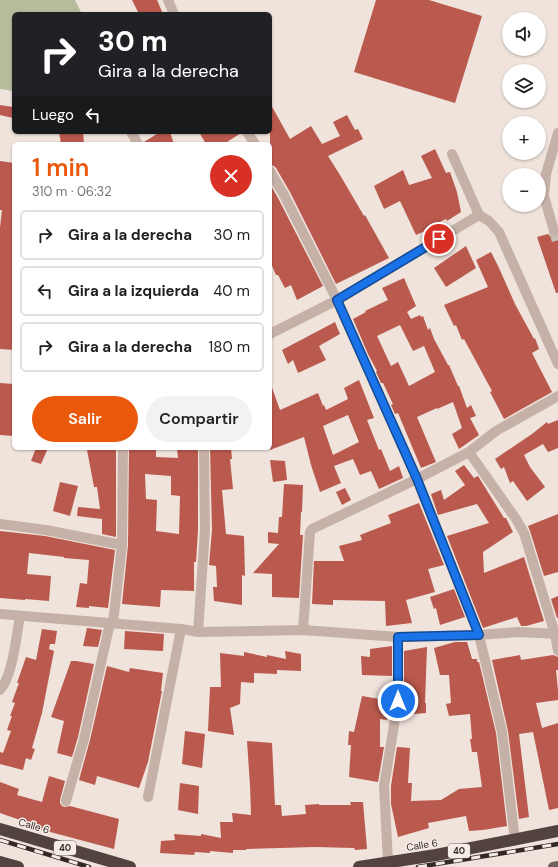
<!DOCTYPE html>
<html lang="es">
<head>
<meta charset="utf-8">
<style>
  body { margin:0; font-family:"DM Sans",sans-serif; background:#f2f2f2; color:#202124; height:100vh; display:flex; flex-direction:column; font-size:15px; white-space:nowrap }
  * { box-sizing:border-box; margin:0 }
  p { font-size:13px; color:#757577 }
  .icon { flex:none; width:22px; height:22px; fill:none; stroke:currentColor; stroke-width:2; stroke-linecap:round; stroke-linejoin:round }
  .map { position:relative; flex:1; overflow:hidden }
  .side { position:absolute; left:12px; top:142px; width:260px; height:308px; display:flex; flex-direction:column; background:#fff; border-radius:6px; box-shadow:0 1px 3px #0004 }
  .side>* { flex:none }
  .guide { position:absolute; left:12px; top:12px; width:260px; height:122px; border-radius:6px; box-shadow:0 1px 3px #0004; background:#202124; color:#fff; overflow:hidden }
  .tools { position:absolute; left:502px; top:12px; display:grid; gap:8px }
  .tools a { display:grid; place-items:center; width:44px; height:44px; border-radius:50%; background:#fff; box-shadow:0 1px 3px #0004; font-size:20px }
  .pin { position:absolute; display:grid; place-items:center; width:34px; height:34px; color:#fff; margin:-17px; border:2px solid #fff; border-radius:50%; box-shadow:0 1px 4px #0007 }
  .me { position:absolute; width:44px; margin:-22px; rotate:0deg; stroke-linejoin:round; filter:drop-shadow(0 0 3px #0008) }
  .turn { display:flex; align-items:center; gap:14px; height:84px; padding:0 20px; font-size:18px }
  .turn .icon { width:52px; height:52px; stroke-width:2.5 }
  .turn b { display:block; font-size:28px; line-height:34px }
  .then { display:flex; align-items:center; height:38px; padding:0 20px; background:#0003; gap:8px; font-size:15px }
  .round { display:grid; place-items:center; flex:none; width:42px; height:42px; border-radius:21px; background:#f2f2f2 }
  .headline { display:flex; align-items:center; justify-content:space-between; height:68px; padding:0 20px }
  h1 { font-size:24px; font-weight:600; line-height:30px; color:#ea580c }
  .cta { display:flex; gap:8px; margin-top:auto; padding:8px 20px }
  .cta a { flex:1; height:46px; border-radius:24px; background:#ea580c; color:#fff; font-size:16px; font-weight:600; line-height:46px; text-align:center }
  .cta a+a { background:#f2f2f2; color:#202124 }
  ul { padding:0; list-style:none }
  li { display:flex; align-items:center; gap:12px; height:50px; margin:0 8px 6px; padding:0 12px; border:2px solid #e0e0e0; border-radius:6px }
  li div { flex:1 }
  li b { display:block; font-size:15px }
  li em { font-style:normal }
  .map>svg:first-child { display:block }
  .green { fill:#b6bc9c }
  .building { fill:#ba594d; fill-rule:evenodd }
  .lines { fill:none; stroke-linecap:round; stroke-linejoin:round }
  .minor-tunnel { stroke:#c9beb7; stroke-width:10; stroke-dasharray:10 5; stroke-linecap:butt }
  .minor { stroke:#c6b1a8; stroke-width:10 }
  .major { stroke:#745f5a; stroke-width:10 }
  .highway { stroke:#53433f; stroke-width:12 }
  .rail-casing { stroke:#332a27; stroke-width:4.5 }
  .rail { stroke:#f7ede7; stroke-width:3; stroke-dasharray:9; stroke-linecap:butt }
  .route-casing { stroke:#114b97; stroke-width:10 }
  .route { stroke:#1a73e8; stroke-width:7 }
  .labels { text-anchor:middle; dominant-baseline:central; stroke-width:3; stroke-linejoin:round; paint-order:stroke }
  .shield { fill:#f7ede7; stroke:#6e6461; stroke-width:1 }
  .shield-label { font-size:9px; font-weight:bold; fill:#332a27 }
  .street-label { font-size:10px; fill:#332a27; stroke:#f7ede7 }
</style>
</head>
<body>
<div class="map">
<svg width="558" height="867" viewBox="0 0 558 867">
  <rect width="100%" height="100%" fill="#efe3db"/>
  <polygon class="green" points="0,0 75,0 82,14 14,14 14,91 0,89"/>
  <g class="building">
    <polygon points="132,0 157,0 163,14 139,14"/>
    <polygon points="376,0 429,0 482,16 455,103 354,72"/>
    <polygon points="270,103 290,139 311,126 322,144 340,136 333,122 347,115 355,130 358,129 363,139 328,156 340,175 364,216 365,215 389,258 336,284 290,192 276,168 274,166 270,165"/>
    <polygon points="0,105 13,107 13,118 0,115"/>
    <polygon points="59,132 83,132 84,144 61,144"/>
    <polygon points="160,132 170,132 174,144 144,144 144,142"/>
    <polygon points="199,132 241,132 241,133 224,144 206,144"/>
    <polygon points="435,149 446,173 450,172 457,192 461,212 447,221 446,219 425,229 425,231 416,235 400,201 384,209 374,186 403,170 409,185 432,178 421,156"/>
    <polygon points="0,161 14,163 14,350 0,349 0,228 2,210 0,210"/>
    <polygon points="270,184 278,198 323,286 297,300 291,285 285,288 278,275 276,275 270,261"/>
    <polygon points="548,234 550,236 553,237 558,236 558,293 556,293 537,237"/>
    <polygon points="466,246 476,268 446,287 434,268"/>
    <polygon points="491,252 499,268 515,304 534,339 535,338 539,349 532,353 552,392 504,419 490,392 492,391 464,339 462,340 456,325 454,326 444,305 488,287 476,260"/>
    <path d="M404 278 416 306 407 312 411 319 420 315 421 317 423 316 428 330 430 328 434 339 448 365H449L458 386H459L467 408 471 405 476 416 470 418 479 435 459 449 452 434 462 428 453 402 437 409V408L417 417 436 462 421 468 398 413 395 414 391 405 393 404 383 383H381L376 372 377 371 368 354 353 319 366 312 365 311 388 300 382 288ZM400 325 413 351 424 346 435 372 409 386 398 362 391 366 377 336Z"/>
    <polygon points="335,322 340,334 319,346 326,360 298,373 293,360 288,364 282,350"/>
    <path d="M359 380 374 418 367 420 379 450 381 449 390 471 399 466 403 478 379 489 371 471 360 475 353 459 334 466 341 483 320 492 311 465 304 437 270 450V385H271L280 410 318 393 323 406 324 405 326 410 348 399 344 388ZM348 415 359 442 333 455 323 426Z"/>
    <polygon points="0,383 14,384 14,436 0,435"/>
    <polygon points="558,420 558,448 548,452 543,444 524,455 530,467 545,487 527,501 513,481 510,483 504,467 501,469 495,459 532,434 547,422 548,424"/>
    <polygon points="36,448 48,448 41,464 31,461"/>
    <polygon points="94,448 116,448 116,537 102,534 102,519 77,516 78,507 100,509 97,487 94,487 87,450 94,449"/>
    <path d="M129 448H156V457L178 458 177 448H198V530L196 562H194V591L161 590 160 607 122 604 128 545ZM145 474 171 476V495L180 496 179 534 156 531 157 500 146 499Z"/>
    <polygon points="210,448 231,448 232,459 230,459 233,489 222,490 226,534 244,536 245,576 242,575 242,605 214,601 213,587 217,587 216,566 209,565 212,530"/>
    <polygon points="270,460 285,461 287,480 273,482"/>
    <polygon points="464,465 474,478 478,476 504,518 506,518 513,532 483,552 484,573 524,557 544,621 526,626 521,626 517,617 483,628 447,536 489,523 477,504 438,515 431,494 441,490 444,500 465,485 455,471"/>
    <polygon points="60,482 78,486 70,516 53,511"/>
    <polygon points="284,484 303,485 302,512 301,512 300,535 303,535 299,598 272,597 272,574 253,573 279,544 268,543 268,532 278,533 279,517 282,517"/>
    <polygon points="345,488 351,500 342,505 336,492"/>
    <polygon points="419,503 434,540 444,565 428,569 435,592 406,600 412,623 386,626 385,601 333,600 333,605 312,604 314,561 344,561 339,546 362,540 360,535 391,523 388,515"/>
    <polygon points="558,514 558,572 544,576 530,531 528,526"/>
    <polygon points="0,531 45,536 115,550 108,608 89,606 89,608 76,607 80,583 87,584 89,560 64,558 64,557 29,553 27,574 51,576 49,601 25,599 25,600 0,598"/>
    <polygon points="454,589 465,617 440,625 436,608 434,609 430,597"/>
    <polygon points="558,596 558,618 557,618 551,599"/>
    <polygon points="87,628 102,630 98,647 83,646"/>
    <polygon points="42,629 57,631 55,644 50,644 49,649 54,651 42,713 32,748 35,749 31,760 26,758 23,770 0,764 0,752 3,753 11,731 7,730 12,716 10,716 15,703 12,702 19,683 17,683 26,657 36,660"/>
    <polygon points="125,631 164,634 163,651 124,649"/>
    <polygon points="455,642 467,642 472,659 477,659 477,662 479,662 496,733 507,826 483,830 469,831 466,816 428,823 429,828 398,837 391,804 391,786 397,747 410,748 408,783 412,783 411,801 441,800 459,789 482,787 477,752 472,752 470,739 472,739 470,714 449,716 446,704 451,703 449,675 440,675 434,648"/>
    <polygon points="392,646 392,676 362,675 361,656 370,657 370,649"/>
    <polygon points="427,647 425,703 426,703 426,713 402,715 404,701 404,651"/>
    <polygon points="285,651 301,654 301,671 277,670 277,674 254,673 254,683 241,682 240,704 230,708 234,735 208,731 210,687 221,687 220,653 244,656 244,652 267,657 267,655 286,659"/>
    <polygon points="520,655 521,660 553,655 558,657 558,670 556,670 558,691 558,700 536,703 542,728 558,723 558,808 549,810 533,732 519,734 529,817 519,819 508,731 492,660"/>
    <polygon points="71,661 76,661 94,664 78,737 72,757 57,753 64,721 51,717"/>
    <polygon points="107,666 129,672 130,668 163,673 161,691 162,691 148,762 139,788 97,776 95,785 79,780 90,740"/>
    <polygon points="362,696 391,701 389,715 387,716 387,720 380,719 380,747 384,747 378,782 349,777 351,745 348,745 349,731 354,732"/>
    <polygon points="185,731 205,734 202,768 182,764"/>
    <polygon points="247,741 272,743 275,805 281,805 282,816 306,814 305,805 319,804 319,805 351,805 350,802 363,802 367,849 355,850 354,848 315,847 246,849 246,850 233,850 233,853 210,851 210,853 195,852 194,855 160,853 161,841 175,840 174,834 201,836 201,834 221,838 220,822 233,822 232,813 251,815 250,785"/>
    <polygon points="49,776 65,781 60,800 60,803 62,806 65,807 70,806 119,819 114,849 39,829 40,827 0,813 0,782 19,789 17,795 42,802"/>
    <polygon points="180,783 199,786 198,814 178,810"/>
  </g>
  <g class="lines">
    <polyline class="minor-tunnel" points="554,231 558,245"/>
    <g class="minor">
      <polyline points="168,0 174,14"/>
      <polyline points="131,132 138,144"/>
      <polyline points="247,132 255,144"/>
      <polyline points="452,154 479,215 489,221 499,232 558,364"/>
      <polyline points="270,171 284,195 337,300 417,479 479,635 502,732 515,840"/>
      <polyline points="554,231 544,196 546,174 558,133"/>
      <polyline points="270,334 337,300 399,263 479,215"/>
      <polyline points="469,452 516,519 524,533 555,634 558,651"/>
      <polyline points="0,524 46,530 122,545"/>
      <polyline points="0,614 181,629 198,632 303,630 398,637 479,635 518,632 558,634"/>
      <polyline points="113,623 122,545 123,448"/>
      <polyline points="303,630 310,532 312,529 417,479 469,452 496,431 558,396"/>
      <polyline points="198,632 205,530 204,448"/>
      <path d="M0 690C13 675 16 637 20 616"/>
      <polyline points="148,797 181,629"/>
      <polyline points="66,801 84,739 110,623"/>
      <polyline points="388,862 384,786 398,701 398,637"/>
    </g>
    <polyline class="major" points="553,867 558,866"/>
    <g class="highway">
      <polyline points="0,829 130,867"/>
      <polyline points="0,862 18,867"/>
      <polyline points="359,867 436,855 558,831"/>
    </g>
    <g class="rail-casing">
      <g id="rail">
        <polyline points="0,840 89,867"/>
        <polyline points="418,867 558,844"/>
      </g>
    </g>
    <use href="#rail" class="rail"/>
  </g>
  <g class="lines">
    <g class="route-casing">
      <polyline id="route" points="398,701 398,637 479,635 417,479 337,300 439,239"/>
    </g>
    <use href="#route" class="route"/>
  </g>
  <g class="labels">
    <g class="shield">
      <rect x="54" y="841" width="22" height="14" rx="3"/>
      <rect x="448" y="844" width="22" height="14" rx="3"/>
    </g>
    <g class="shield-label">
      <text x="65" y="848">40</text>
      <text x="459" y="851">40</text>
    </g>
    <g class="street-label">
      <text transform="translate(34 826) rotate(16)">Calle 6</text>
      <text transform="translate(422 845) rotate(-9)">Calle 6</text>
    </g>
  </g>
</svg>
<div class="tools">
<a><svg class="icon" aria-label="sound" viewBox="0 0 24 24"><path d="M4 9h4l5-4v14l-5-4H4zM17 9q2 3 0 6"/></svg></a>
<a><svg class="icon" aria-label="layers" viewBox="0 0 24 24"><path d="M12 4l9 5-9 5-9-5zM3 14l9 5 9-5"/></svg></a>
<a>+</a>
<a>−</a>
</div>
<div class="pin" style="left:439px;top:239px;background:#d93025"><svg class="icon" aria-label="arrive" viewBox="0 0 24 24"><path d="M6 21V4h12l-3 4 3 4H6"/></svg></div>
<svg class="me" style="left:398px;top:701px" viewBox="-20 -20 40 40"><circle r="17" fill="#1a73e8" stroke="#fff" stroke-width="3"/><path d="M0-11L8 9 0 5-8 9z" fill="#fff"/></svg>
<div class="guide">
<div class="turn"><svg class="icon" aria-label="right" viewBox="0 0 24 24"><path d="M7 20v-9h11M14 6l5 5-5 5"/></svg><div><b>30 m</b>Gira a la derecha</div></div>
<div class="then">Luego<svg class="icon" aria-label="left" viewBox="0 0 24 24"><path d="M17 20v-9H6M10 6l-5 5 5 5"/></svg></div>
</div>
<section class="side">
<div class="headline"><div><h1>1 min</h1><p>310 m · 06:32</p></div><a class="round" style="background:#d93025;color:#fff"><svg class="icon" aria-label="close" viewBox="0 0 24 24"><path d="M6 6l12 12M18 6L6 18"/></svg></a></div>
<ul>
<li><svg class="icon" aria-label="right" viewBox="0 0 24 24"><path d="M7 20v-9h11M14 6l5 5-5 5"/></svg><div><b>Gira a la derecha</b></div><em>30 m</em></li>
<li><svg class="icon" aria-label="left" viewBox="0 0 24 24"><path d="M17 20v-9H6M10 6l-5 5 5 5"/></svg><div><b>Gira a la izquierda</b></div><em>40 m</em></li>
<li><svg class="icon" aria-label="right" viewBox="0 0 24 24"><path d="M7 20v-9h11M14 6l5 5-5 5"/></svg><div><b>Gira a la derecha</b></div><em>180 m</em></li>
</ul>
<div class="cta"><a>Salir</a><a>Compartir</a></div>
</section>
</div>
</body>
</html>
